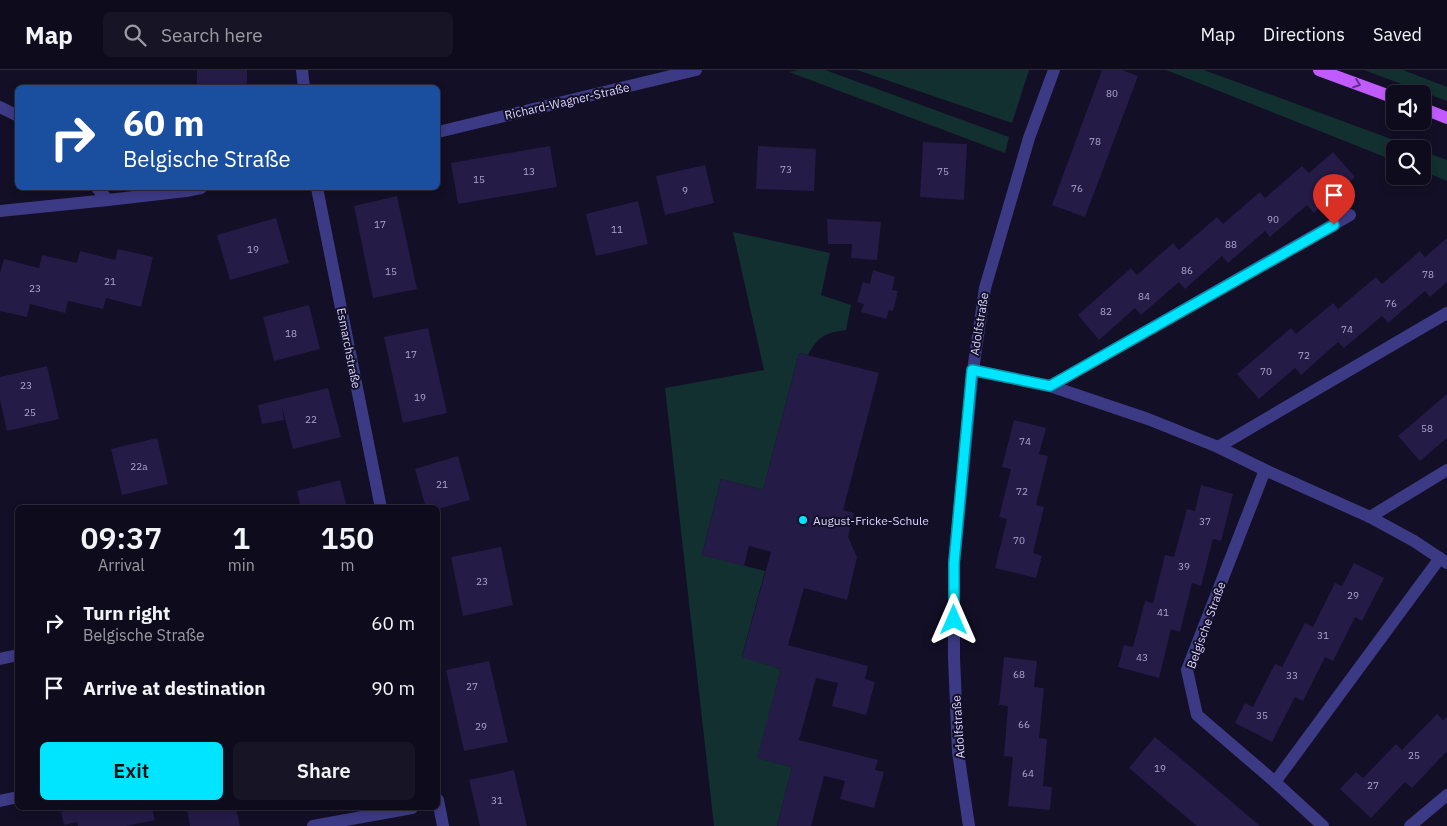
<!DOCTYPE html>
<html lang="en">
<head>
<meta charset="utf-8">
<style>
  body { margin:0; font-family:"IBM Plex Sans",sans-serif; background:#171425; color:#f1f3f6; height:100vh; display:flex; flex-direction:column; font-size:19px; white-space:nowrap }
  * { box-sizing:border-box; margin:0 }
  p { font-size:16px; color:#9b9ba3 }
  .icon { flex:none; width:28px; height:28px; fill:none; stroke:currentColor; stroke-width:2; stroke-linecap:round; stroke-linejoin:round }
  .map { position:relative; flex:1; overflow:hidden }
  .sheet { position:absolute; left:15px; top:435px; width:425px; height:305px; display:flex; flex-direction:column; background:#0e0b1c; border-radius:8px; box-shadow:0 2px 8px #0003,0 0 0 1px #2e2b3b }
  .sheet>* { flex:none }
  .hud { position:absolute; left:15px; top:15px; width:425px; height:105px; border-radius:8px; box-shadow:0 2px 8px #0003,0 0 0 1px #2e2b3b; background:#1a4fa0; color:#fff; overflow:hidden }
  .fabs { position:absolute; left:1386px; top:15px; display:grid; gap:10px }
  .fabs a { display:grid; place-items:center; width:45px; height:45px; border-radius:8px; background:#0e0b1c; box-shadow:0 2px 8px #0003,0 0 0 1px #2e2b3b; font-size:25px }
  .pin { position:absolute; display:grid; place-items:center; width:42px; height:42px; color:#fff; margin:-51px -21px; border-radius:50% 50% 50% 0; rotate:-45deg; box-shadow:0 0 5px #0007 }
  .pin .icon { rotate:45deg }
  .me { position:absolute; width:55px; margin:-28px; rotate:0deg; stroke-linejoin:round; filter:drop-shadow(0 0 4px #0008) }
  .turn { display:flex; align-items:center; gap:18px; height:105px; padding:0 25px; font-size:22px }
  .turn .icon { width:65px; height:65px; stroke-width:2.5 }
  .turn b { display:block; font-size:35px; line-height:42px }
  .eta { display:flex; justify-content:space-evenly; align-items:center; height:85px; text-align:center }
  .eta b { font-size:30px; font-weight:600; line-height:35px }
  .cta { display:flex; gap:10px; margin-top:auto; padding:10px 25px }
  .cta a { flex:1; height:58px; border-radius:8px; background:#00e5ff; color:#111; font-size:20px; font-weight:600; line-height:58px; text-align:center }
  .cta a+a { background:#171425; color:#f1f3f6 }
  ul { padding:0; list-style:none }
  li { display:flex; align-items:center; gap:15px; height:65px; padding:0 25px }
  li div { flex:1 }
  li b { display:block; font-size:19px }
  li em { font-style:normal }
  header { display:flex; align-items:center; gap:30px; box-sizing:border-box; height:70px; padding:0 25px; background:#0e0b1c; border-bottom:1px solid #2e2b3b }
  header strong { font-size:24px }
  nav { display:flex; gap:28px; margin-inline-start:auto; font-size:18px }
  .search { width:350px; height:45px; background:#171425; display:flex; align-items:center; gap:12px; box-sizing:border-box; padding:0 18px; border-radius:8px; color:#9b9ba3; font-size:19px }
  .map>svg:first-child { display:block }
  .green { fill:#12302f }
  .building { fill:#241b47 }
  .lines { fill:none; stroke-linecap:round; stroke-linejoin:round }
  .minor { stroke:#3d3a85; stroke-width:12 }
  .major { stroke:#c25bff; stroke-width:12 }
  .oneway { stroke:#623188 }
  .route-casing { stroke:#0095a6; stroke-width:12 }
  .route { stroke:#00e5ff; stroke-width:9 }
  .poi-dot { fill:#00e5ff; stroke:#130f26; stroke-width:2 }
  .labels { text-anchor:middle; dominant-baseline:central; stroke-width:4; stroke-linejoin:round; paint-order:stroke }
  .number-label { font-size:10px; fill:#aca6d1 }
  .street-label { font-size:12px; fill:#d9d4ff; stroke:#130f26 }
  .poi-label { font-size:12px; fill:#d9d4ff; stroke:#130f26; text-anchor:start }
</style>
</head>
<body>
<header>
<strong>Map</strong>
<div class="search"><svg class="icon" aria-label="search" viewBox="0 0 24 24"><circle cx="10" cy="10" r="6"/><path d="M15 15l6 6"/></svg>Search here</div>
<nav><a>Map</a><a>Directions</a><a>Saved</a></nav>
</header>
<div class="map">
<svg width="1447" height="756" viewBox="0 0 1447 756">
  <rect width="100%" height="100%" fill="#130f26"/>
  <g class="green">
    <polygon points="799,0 825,0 1009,67 1005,83 789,2"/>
    <polygon points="857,0 1029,0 1012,53"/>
    <polygon points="1166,0 1204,0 1418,79 1395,79 1395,91"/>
    <polygon points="1364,0 1403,0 1447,17 1447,31"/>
    <polygon points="1422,81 1447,90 1447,111 1423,101"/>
    <path d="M733 162 830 183 821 225 851 235 846 260C825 263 818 266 808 285L799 283 763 420 721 409 702 485 765 501 742 586 781 599 758 688 792 697 777 756H714L665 318 764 300Z"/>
  </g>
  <g class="building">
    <rect x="197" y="0" width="50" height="18"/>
    <polygon points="1102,0 1122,0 1138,6 1085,147 1052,135"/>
    <polygon points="923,72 967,74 964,130 920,127"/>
    <polygon points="550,76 557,117 458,134 451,93"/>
    <polygon points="758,76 816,79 814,121 756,119"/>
    <polygon points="1333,82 1355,107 1314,143 1307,135 1270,167 1265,161 1228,193 1222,186 1185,219 1179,212 1141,245 1135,238 1099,270 1078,245 1131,198 1137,205 1173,173 1179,180 1217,147 1223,154 1260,122 1265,128 1302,96 1309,103"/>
    <polygon points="705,95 714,133 665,145 656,106"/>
    <polygon points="397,126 417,219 373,228 354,136"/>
    <polygon points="638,131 648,174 596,186 586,144"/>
    <polygon points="276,148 289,193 230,210 217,165"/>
    <polygon points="827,149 881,152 877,190 851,188 852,174 828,174"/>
    <polygon points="1447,168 1447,212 1430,227 1425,221 1388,253 1382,246 1344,278 1338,272 1301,305 1295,298 1259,329 1237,304 1291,258 1296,264 1333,233 1338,239 1376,207 1382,214 1420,181 1425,187"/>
    <polygon points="118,179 153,187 141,237 106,228 103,239 68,231 65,243 30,234 27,247 0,241 0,203 4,189 39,198 42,185 77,193 80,181 115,190"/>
    <polygon points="873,200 895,207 892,220 898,221 893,241 889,240 886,249 861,242 864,234 857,232 863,212 870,214"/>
    <polygon points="309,235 320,279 274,291 263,247"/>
    <polygon points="428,258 447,343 403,353 384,267"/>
    <polygon points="799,283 879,303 843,440 854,443 848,467 857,487 847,530 804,518 788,575 868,596 865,609 875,612 866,645 832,636 838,613 816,608 799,670 878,690 875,700 884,702 874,738 840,729 845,711 824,706 811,756 777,756 792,697 757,688 781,599 742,587 771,482 749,476 744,496 702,485 721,409 763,420"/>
    <polygon points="47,296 59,349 7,361 0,330 0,307"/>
    <polygon points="328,318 341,367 293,379 282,337 284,350 262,354 258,335"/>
    <polygon points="1447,324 1447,368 1420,391 1398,366"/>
    <polygon points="1014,350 1046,358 1039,384 1048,386 1036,435 1044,437 1033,483 1042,486 1036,508 995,498 1007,449 999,447 1011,399 1002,397"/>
    <polygon points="157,368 168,414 122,425 111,379"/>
    <polygon points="458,386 470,430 438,439 438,438 426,438 415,399"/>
    <polygon points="340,410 347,438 301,438 297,421"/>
    <polygon points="1201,415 1233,424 1221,471 1213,469 1201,516 1192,513 1180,562 1171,559 1159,608 1118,597 1124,575 1133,577 1145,531 1153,533 1165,485 1174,487 1187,439 1195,441"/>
    <polygon points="501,477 513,535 463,546 451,487"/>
    <polygon points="1354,493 1384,508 1362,551 1355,547 1333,591 1325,587 1303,631 1295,627 1272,672 1235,653 1245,633 1253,637 1275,594 1282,597 1305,553 1313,557 1335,513 1342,516"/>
    <polygon points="1004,587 1037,591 1034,617 1044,618 1039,668 1047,669 1043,716 1052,717 1050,740 1008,736 1013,687 1004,686 1008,636 999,635"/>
    <polygon points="489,591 508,672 464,681 446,600"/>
    <polygon points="1437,644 1443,650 1447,647 1447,683 1446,682 1412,718 1405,712 1371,748 1340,719 1356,702 1363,708 1396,674 1402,680"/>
    <polygon points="1155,667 1192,698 1260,756 1197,756 1165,729 1129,698"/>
    <polygon points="514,700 527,756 480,756 469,710"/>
    <polygon points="75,738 152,738 155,750 126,756 78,756 77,752 64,755 61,742 76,739"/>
    <polygon points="187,738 236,738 240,756 190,756"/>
  </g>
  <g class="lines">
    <g class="minor">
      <polyline points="302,0 304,18"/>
      <polyline points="0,37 18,46"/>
      <polyline points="438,62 696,0"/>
      <polyline points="97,118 108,130"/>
      <polyline points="317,118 381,438"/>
      <polyline points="0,141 108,130 186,121 201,118"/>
      <polyline points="973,300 1050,316 1148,349 1218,377 1265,400 1370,447 1414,471 1447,493"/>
      <polyline points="1050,316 1350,145"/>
      <polyline points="1218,377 1447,243"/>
      <polyline points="1265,400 1187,600 1197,645 1275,712 1323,756"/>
      <polyline points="1370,447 1447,400"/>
      <polyline points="0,589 18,585"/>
      <polyline points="1275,712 1440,488"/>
      <polyline points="438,730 443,756"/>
      <polyline points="0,731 18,727"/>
      <polyline points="313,756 412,738"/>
      <polyline points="969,756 958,682 954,588 954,493 973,300 985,218 1029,68 1054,0"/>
      <polyline points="1410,756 1447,725"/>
    </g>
    <g class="major">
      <polyline points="1319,0 1395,28"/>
      <polyline points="1422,38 1447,48"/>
    </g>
  </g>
  <defs><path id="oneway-chevron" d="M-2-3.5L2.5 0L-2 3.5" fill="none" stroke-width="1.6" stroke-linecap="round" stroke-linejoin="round" transform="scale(1.25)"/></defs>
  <use class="oneway" href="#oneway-chevron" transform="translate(1357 14) rotate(20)"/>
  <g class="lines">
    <g class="route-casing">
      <polyline id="route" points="954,550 954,493 972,300 1050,316 1334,155"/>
    </g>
    <use href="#route" class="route"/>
  </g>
  <circle class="poi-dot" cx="803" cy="450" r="5"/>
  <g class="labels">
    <g class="number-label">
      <text x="1112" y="23">80</text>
      <text x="1095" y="71">78</text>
      <text x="786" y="99">73</text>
      <text x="529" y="101">13</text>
      <text x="943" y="101">75</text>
      <text x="479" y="109">15</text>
      <text x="1077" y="118">76</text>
      <text x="685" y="120">9</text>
      <text x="1273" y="149">90</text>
      <text x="380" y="154">17</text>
      <text x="617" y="159">11</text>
      <text x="1231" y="174">88</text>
      <text x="253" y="179">19</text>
      <text x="1187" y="200">86</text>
      <text x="391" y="201">15</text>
      <text x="1428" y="204">78</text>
      <text x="110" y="211">21</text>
      <text x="35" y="218">23</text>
      <text x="1144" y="226">84</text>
      <text x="1391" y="233">76</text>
      <text x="1106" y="241">82</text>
      <text x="1347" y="259">74</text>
      <text x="291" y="263">18</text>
      <text x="411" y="284">17</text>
      <text x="1304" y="285">72</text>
      <text x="1266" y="301">70</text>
      <text x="26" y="315">23</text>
      <text x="420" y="327">19</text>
      <text x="30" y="342">25</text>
      <text x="311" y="349">22</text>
      <text x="1427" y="358">58</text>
      <text x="1025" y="371">74</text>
      <text x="139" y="396">22a</text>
      <text x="442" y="414">21</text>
      <text x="1022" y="421">72</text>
      <text x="1205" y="451">37</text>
      <text x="1019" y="470">70</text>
      <text x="1184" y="496">39</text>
      <text x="482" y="511">23</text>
      <text x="1353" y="525">29</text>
      <text x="1163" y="542">41</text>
      <text x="1323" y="565">31</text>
      <text x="1142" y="587">43</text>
      <text x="1019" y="604">68</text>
      <text x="1292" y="605">33</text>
      <text x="472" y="616">27</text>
      <text x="1262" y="645">35</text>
      <text x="1024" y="654">66</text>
      <text x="481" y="656">29</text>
      <text x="1414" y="685">25</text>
      <text x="1160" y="698">19</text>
      <text x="1028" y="703">64</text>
      <text x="1373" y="715">27</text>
      <text x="497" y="730">31</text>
    </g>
    <g class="street-label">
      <text transform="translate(567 31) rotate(-13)">Richard-Wagner-Straße</text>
      <text transform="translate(979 254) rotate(-81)">Adolfstraße</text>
      <text transform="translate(349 278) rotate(79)">Esmarchstraße</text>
      <text transform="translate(1206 555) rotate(-70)">Belgische Straße</text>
      <text transform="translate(958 657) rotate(-94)">Adolfstraße</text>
    </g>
    <g class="poi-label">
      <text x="813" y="450">August-Fricke-Schule</text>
    </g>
  </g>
</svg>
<div class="fabs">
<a><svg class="icon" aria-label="sound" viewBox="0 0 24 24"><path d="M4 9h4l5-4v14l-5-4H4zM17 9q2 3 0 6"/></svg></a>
<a><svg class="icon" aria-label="search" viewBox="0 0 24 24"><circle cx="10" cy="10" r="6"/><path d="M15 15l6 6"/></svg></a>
</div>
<div class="pin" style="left:1334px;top:155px;background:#d93025"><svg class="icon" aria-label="arrive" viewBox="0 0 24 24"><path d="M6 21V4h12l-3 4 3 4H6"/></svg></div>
<svg class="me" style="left:954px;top:550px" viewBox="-20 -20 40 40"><path d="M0-17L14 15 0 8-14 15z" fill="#00e5ff" stroke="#fff" stroke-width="4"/></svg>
<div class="hud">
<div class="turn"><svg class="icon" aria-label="right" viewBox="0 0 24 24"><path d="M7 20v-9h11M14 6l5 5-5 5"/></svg><div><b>60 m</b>Belgische Straße</div></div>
</div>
<section class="sheet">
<div class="eta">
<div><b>09:37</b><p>Arrival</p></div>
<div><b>1</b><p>min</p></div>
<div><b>150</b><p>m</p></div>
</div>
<ul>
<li><svg class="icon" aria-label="right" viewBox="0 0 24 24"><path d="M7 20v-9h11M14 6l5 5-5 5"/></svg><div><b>Turn right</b><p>Belgische Straße</p></div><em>60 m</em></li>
<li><svg class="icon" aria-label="arrive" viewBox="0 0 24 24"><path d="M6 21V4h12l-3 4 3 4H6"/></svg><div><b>Arrive at destination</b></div><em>90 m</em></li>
</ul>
<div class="cta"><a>Exit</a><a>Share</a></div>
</section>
</div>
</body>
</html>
